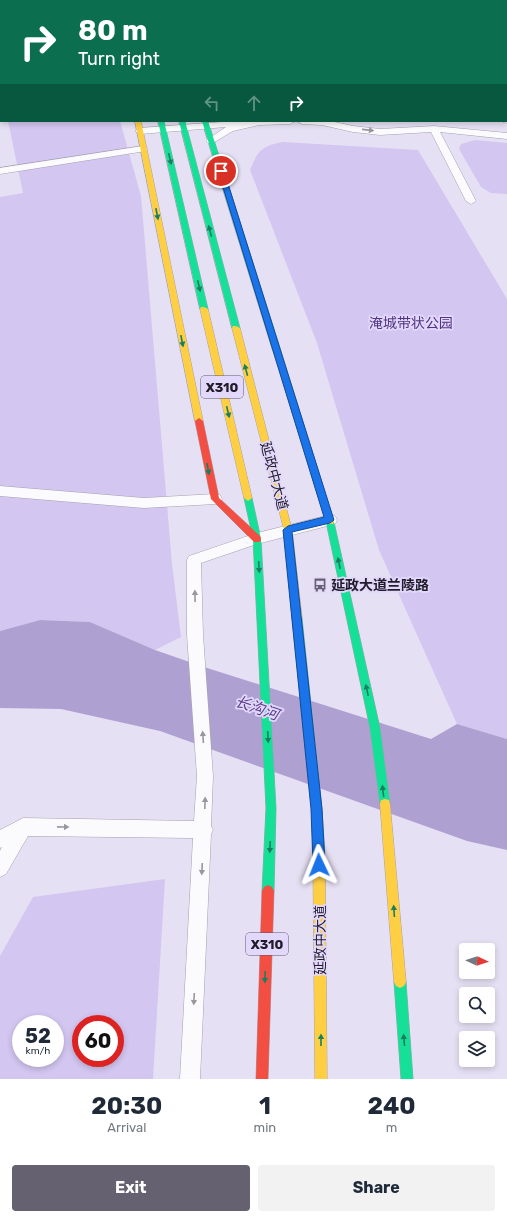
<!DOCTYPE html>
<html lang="en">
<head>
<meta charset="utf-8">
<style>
  body { margin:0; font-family:Rubik,"Noto Sans SC",sans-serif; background:#f2f2f3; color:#1f2937; height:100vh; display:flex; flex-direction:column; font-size:15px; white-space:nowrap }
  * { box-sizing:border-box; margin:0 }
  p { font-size:13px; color:#747a83 }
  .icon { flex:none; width:22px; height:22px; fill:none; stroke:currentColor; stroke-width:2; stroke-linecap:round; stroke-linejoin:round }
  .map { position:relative; height:1079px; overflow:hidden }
  .side { display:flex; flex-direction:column; background:#fff; flex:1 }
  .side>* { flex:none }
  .top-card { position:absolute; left:0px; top:0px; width:507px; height:122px; box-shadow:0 2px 6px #0003; background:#0b6e4f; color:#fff; overflow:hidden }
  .needle { width:26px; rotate:94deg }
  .fabs { position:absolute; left:459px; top:943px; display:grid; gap:8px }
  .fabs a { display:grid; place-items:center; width:36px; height:36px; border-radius:4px; background:#fff; box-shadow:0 2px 6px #0003; font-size:20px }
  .speed { position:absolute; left:12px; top:1015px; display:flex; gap:8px; font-size:20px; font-weight:700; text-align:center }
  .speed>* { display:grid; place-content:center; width:52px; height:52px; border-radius:50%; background:#fff; box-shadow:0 2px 6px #0003; line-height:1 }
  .speed small { font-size:10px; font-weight:400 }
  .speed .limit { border:6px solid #d22; background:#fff; color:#111 }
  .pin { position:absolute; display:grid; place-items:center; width:34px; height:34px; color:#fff; margin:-17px; border:2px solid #fff; border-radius:50%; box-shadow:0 1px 4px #0007 }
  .me { position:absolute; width:44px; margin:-22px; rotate:358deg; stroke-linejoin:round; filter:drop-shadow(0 0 3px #0008) }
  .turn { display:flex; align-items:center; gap:14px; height:84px; padding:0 12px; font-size:18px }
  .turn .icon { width:52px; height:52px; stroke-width:2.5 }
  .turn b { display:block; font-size:28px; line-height:34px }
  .lanes { display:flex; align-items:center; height:38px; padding:0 12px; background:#0003; justify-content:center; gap:20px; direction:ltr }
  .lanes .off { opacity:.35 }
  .eta { display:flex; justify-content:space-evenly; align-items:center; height:68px; text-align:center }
  .eta b { font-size:24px; font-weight:700; line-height:28px }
  .primary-button { display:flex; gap:8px; margin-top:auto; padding:8px 12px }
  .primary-button a { flex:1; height:46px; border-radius:4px; background:#656170; color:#fff; font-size:16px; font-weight:700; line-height:46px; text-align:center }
  .primary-button a+a { background:#f2f2f3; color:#1f2937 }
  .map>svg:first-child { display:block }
  .green { fill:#d3c6f1; fill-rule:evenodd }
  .water { fill:#afa0d2 }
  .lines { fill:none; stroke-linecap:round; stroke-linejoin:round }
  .lane-casing { stroke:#a5a0af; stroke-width:1 }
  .fast-casing { stroke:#a5a0af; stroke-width:1 }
  .slow-casing { stroke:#a5a0af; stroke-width:1 }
  .jam-casing { stroke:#a5a0af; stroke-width:1 }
  .lane { fill:#fbfafd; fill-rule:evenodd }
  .fast { fill:#16e098; fill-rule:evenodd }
  .slow { fill:#ffcf43; fill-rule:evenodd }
  .jam { fill:#f24e42; fill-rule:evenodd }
  .oneway { fill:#98969e }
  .oneway2 { fill:#1b7e60 }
  .route { fill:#1a73e8; stroke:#114b97 }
  .labels { text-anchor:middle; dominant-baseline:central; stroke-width:3.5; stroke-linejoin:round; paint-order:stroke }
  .shield { fill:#e2d8fc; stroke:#5a5468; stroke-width:1 }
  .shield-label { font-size:13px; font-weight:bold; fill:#201c29 }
  .park-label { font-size:14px; fill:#523481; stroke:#e2d8fc }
  .street-label { font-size:14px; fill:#201c29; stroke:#e2d8fc }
  .poi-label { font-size:14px; font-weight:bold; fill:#201c29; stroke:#e2d8fc; text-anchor:start }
  .water-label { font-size:15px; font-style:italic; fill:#5b3d8b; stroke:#e2d8fc }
</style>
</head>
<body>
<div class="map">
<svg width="507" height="1079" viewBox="0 0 507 1079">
  <rect width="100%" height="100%" fill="#e6e0f4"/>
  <g class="green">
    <polygon points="0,0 87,0 87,1 1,1 1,86"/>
    <polygon points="8,121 120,121 141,196 172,564 181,637 155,650 90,622 40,620 0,631 0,197 23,193"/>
    <polygon points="475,140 507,143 507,194 491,193 481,187 459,149 461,144"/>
    <path d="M283 142 418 150 507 299V739L457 724 379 550 317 343 250 170C258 150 262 146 283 142Z"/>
    <path d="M165 879 153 1079H0V956L33 897ZM21 1024H55V1058H21ZM81 1024H115V1058H81Z"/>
  </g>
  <polygon class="water" points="40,620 90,622 155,650 204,667 431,739 457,724 507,739 507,850 467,841 160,731 61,709 0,708 0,631"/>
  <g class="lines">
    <g class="lane-casing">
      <g id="lane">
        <polygon points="506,117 507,123 503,122 506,121"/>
        <polygon points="236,121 295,121 290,124 259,125 233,131 211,144 208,143 206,141 208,139 226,127 140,134 135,131 140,128"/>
        <polygon points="297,121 330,121 353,126 380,129 434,126 507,133 507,139 440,132 476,201 471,204 466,201 431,132 380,135 353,132 322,125 302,124"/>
        <polygon points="143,146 148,149 146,151 0,174 0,168"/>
        <polygon points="0,486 144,498 215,494 220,495 222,499 220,503 215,504 144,508 0,496"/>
        <polygon points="330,515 335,516 337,520 335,524 257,544 201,563 203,635 213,776 211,826 213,830 211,834 200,1079 180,1079 193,838 28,836 6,874 0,877 0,851 2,847 0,848 0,830 23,818 194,821 197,776 187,635 187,560 189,556 257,533"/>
      </g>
    </g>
    <g class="fast-casing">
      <g id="fast">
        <polygon points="130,0 136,0 137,1 131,1"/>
        <polygon points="158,121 164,121 208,309 204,311 200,309"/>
        <polygon points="179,121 185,121 240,328 239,330 236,330 232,328"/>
        <polygon points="202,121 208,121 281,351 280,353 277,354 273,351"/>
        <polygon points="248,495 252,498 261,539 276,808 274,891 272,895 268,897 264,895 262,891 266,808 253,539 244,498"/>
        <polygon points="330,519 333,520 334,522 380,728 390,804 389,808 385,809 381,808 380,804 370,728 326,522 327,520"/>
        <polygon points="297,614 300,615 302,618 322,809 325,856 323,860 319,862 315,860 313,856 312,809 292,618 294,615"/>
        <polygon points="400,976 404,978 406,982 413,1079 401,1079 394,982 396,978"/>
      </g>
    </g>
    <g class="slow-casing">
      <g id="slow">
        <rect x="110" y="0" width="6" height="1"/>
        <polygon points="147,0 153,0 154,1 148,1"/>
        <polygon points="135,121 141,121 203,421 199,424 195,421"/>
        <polygon points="201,307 204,307 208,309 252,498 248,501 244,498 200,309"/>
        <polygon points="233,326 236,326 240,328 292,530 302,618 300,621 297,622 294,621 292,618 284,530 232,328"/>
        <polygon points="277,348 281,351 334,522 333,524 327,524 326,522 273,351"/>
        <polygon points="385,799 389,800 390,804 406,982 404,986 400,988 396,986 394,982 380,804 381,800"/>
        <polygon points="319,850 323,852 325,856 327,1079 315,1079 313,856 315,852"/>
      </g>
    </g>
    <g class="jam-casing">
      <g id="jam">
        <polygon points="166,0 172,0 173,1 167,1"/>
        <polygon points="199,418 203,421 219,498 260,536 261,539 260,542 254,542 211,499 195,421"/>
        <polygon points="268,885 272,887 274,891 268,1079 256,1079 262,891 264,887"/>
      </g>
    </g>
    <use href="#lane" class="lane"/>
    <use href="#fast" class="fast"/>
    <use href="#slow" class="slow"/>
    <use href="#jam" class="jam"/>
  </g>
  <defs><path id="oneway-solid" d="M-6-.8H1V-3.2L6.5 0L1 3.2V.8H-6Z"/></defs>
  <g class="oneway">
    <use href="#oneway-solid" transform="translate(368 130) rotate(6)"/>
    <use href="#oneway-solid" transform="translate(195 596) rotate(-91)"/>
    <use href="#oneway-solid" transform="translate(203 737) rotate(-94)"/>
    <use href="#oneway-solid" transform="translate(205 803) rotate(-88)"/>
    <use href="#oneway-solid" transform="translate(63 827) rotate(1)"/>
    <use href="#oneway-solid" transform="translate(202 869) rotate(93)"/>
    <use href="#oneway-solid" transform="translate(194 999) rotate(93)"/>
  </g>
  <g class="oneway2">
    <use href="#oneway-solid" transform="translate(170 159) rotate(77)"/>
    <use href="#oneway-solid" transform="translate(157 214) rotate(79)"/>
    <use href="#oneway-solid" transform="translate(210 231) rotate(-105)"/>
    <use href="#oneway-solid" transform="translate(199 286) rotate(77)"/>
    <use href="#oneway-solid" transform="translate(182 341) rotate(79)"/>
    <use href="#oneway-solid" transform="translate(246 370) rotate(-105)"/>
    <use href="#oneway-solid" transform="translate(228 412) rotate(77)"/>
    <use href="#oneway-solid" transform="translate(208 469) rotate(79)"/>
    <use href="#oneway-solid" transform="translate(339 563) rotate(-102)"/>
    <use href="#oneway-solid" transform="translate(259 567) rotate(87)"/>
    <use href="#oneway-solid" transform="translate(367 690) rotate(-102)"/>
    <use href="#oneway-solid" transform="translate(268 737) rotate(87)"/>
    <use href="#oneway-solid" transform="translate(383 791) rotate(-97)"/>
    <use href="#oneway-solid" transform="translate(270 847) rotate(92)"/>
    <use href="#oneway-solid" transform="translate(394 911) rotate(-94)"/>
    <use href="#oneway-solid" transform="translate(265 977) rotate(92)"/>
    <use href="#oneway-solid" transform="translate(321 1040) rotate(-90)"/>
    <use href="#oneway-solid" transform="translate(404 1040) rotate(-95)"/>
  </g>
  <polygon class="route" points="221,169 224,171 334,520 330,523 292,532 322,809 325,865 323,869 319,871 315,869 313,865 311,809 283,530 288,526 324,517 218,171"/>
  <defs>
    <g id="bus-bare" transform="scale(1.08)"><path d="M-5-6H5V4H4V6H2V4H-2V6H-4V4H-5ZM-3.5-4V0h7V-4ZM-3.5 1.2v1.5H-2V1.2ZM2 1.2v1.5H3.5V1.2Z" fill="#656170" stroke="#e2d8fc" stroke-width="2.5" paint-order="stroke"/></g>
  </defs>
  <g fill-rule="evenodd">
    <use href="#bus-bare" x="320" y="585"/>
  </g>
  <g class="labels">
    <g class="shield">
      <rect x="201" y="376" width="42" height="22" rx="3"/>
      <rect x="246" y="933" width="42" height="22" rx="3"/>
    </g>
    <g class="shield-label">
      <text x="222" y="387">X310</text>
      <text x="267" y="944">X310</text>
    </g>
    <g class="park-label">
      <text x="411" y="323">淹城带状公园</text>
    </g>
    <g class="street-label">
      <text transform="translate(274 476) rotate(75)">延政中大道</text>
      <text transform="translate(320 940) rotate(-90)">延政中大道</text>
    </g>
    <g class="poi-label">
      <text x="331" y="585">延政大道兰陵路</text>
    </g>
    <g class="water-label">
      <text transform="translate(257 708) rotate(19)">长沟河</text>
    </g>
  </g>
</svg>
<div class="fabs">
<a><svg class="needle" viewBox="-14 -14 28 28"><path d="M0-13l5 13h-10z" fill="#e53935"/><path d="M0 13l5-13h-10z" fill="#747a83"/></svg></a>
<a><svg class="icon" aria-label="search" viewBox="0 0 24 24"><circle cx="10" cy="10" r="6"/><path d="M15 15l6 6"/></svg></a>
<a><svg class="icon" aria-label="layers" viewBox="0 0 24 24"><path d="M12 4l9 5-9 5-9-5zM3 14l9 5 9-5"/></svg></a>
</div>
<div class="speed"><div>52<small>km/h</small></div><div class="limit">60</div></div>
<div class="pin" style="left:221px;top:171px;background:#d93025"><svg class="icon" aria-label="arrive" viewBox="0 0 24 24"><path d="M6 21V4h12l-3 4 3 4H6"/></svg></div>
<svg class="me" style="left:319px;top:865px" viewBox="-20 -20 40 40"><path d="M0-17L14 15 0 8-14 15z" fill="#1a73e8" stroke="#fff" stroke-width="4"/></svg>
<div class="top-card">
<div class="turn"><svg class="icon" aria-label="right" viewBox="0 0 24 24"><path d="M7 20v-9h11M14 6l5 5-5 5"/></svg><div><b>80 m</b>Turn right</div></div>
<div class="lanes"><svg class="icon off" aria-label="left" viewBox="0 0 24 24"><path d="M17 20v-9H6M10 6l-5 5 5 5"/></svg><svg class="icon off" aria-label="ahead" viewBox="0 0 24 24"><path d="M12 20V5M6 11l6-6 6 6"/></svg><svg class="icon" aria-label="right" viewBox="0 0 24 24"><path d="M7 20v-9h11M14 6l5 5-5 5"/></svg></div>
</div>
</div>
<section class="side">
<div class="eta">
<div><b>20:30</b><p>Arrival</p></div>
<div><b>1</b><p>min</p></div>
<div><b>240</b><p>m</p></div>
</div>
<div class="primary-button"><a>Exit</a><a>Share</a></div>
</section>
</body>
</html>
